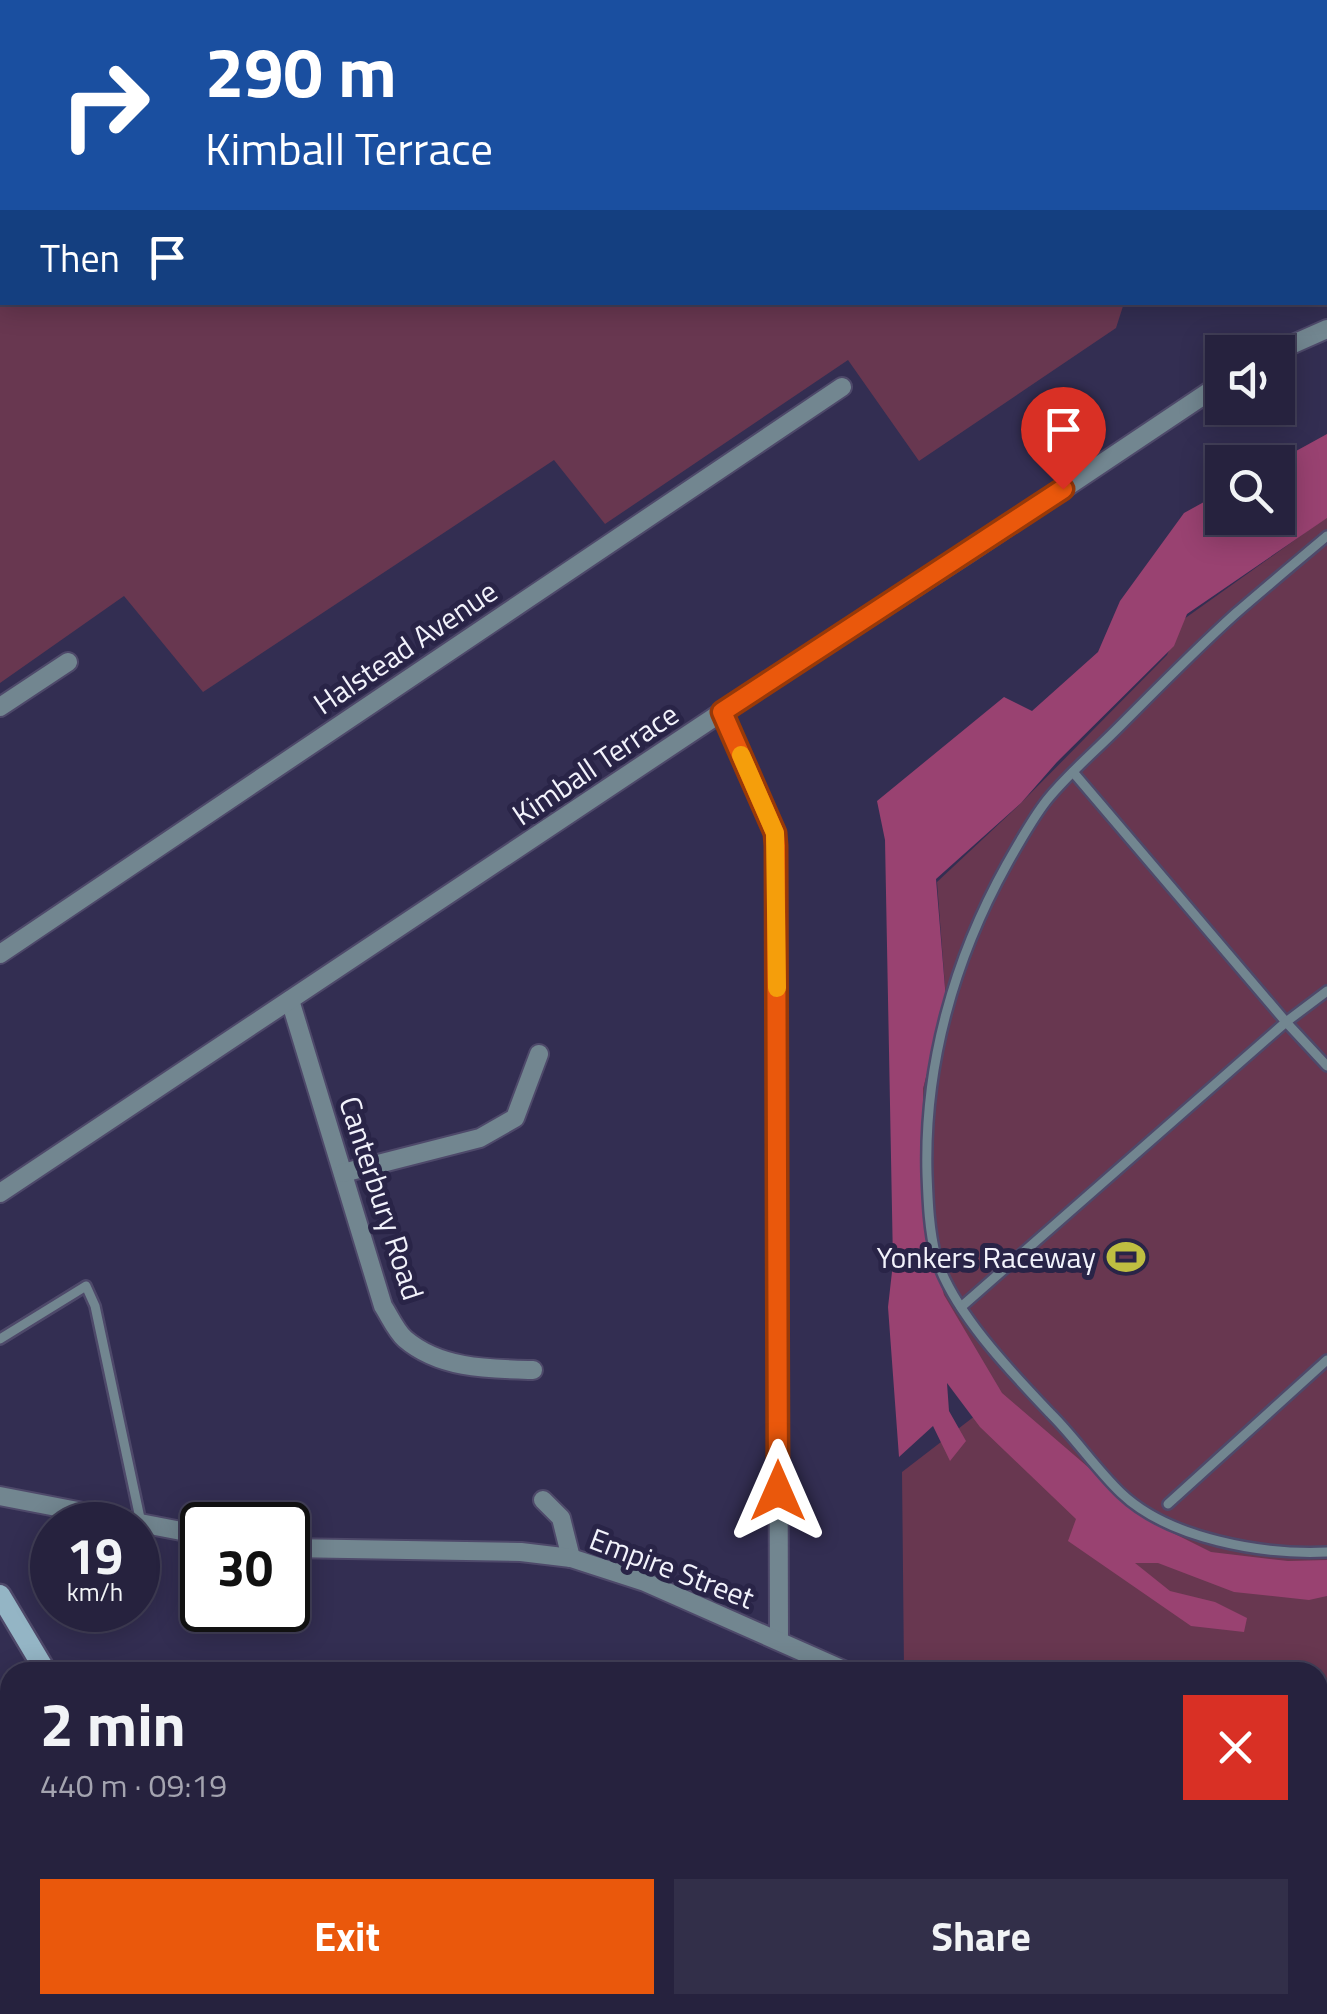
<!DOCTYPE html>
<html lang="en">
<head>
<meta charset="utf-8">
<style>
  body { margin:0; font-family:"Titillium Web",sans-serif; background:#322f49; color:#f1f3f6; height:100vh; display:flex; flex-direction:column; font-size:38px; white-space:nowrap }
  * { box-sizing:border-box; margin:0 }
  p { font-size:32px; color:#a4a4b0 }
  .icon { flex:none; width:55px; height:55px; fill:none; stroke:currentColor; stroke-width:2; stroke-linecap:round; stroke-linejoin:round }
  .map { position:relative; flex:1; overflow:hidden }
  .details { position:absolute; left:0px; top:1662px; width:1328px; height:352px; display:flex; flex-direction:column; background:#26223e; border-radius:30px 30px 0 0; box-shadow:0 5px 25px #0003,0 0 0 2px #423f58 }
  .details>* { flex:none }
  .hud { position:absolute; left:0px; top:0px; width:1328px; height:305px; box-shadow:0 5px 25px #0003,0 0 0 2px #423f58; background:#1a4fa0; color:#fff; overflow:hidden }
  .controls { position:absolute; left:1205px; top:335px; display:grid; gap:20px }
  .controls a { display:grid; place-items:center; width:90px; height:90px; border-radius:0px; background:#26223e; box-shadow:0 5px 25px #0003,0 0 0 2px #423f58; font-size:50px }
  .speed { position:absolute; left:30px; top:1502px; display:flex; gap:20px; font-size:50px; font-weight:700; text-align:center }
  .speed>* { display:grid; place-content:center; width:130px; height:130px; border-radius:50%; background:#26223e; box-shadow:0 5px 25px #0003,0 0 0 2px #423f58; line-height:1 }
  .speed small { font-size:25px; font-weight:400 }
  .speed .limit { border:5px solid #111; border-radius:15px; background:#fff; color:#111 }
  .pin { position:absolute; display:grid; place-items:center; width:85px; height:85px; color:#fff; margin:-102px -42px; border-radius:50% 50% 50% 0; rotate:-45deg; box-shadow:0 0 10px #0007 }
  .pin .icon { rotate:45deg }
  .me { position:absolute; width:110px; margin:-55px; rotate:0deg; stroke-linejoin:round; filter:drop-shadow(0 0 8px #0008) }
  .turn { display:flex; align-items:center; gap:35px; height:210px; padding:0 40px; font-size:45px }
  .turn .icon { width:130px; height:130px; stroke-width:2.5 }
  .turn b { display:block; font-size:70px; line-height:85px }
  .then { display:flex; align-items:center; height:95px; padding:0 40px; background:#0003; gap:20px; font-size:38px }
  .round { display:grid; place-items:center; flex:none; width:105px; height:105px; border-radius:0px; background:#322f49 }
  .overview { display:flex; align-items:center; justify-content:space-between; height:170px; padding:0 40px }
  h1 { font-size:60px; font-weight:700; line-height:75px }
  .primary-button { display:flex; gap:20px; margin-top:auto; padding:20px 40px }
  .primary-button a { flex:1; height:115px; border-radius:0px; background:#ea580c; color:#fff; font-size:40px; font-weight:700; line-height:115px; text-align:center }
  .primary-button a+a { background:#322f49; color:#f1f3f6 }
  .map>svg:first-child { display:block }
  .green { fill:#683750 }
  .forest { fill:#994271 }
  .water { fill:#002b1f }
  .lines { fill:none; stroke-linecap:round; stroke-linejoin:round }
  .lane-casing { stroke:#4e496a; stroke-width:14 }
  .street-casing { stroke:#4e496a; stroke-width:22 }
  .secondary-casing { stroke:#4e496a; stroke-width:25 }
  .primary-casing { stroke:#4e496a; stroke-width:30 }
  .lane { stroke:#728690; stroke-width:9 }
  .street { stroke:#728690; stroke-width:18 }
  .secondary { stroke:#94b5c5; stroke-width:20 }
  .primary { stroke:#aed9ed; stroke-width:25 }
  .route-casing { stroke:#983908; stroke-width:25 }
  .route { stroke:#ea580c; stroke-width:18 }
  .slow { stroke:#f59e0b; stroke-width:18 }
  .labels { text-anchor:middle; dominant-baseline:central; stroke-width:10; stroke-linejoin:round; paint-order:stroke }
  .street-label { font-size:30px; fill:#f2f2fb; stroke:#292447 }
  .poi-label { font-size:30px; fill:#f2f2fb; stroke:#292447; text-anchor:end }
</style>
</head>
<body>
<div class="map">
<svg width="1327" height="2014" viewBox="0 0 1327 2014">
  <rect width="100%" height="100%" fill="#332e52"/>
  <g class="green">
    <polygon points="1040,0 1327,0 1327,210 1325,210 1325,2 1033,2"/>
    <polygon points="2,257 2,302 1124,303 1116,328 919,461 848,360 605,524 554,460 203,692 124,596 0,683 0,258"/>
    <polygon points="1327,517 1327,1967 1318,1964 1318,1672 907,1672 904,1670 902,1472 993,1402 967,1355 921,1240 923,1089 946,1000 937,882 1017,807 1167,655 1184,619"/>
  </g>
  <polygon class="forest" points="1327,434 1327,518 1187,614 1174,646 1057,762 1021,803 936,879 946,1000 923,1089 923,1219 944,1295 1002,1393 1117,1492 1169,1531 1211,1552 1288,1561 1327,1560 1327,1596 1309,1600 1234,1592 1158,1563 1135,1563 1170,1591 1215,1602 1247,1618 1244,1632 1191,1626 1068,1541 1076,1519 980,1427 947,1383 949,1411 966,1441 950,1461 933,1426 899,1457 888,1307 893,1263 885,840 877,801 1004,697 1032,711 1098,652 1120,601 1184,513 1222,492 1222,518 1278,518 1276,462"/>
  <polygon class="water" points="0,0 1040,0 1033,2 2,2 2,257 0,258"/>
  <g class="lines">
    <g class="lane-casing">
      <g id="lane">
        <polyline points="1214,2 1221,0"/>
        <polyline points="0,297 2,296"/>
        <path d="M1327 536C1296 562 1265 588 1235 614 1194 651 1155 691 1116 730 1093 753 1067 775 1047 800 1032 819 1019 843 1007 864 954 959 924 1065 927 1174 928 1201 929 1230 936 1257 953 1312 1012 1373 1051 1414 1076 1439 1096 1469 1121 1493 1169 1539 1263 1555 1327 1552"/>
        <polyline points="1073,772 1286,1022 1327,1066"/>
        <polyline points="961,1307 1286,1022 1327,991"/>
        <polyline points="0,1339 86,1286 95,1306 141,1523"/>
        <polyline points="1168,1504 1327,1360"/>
      </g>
    </g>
    <g class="street-casing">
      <g id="street">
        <polyline points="1275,352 1327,329"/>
        <polyline points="0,707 68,662"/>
        <polyline points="722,712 775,833 777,846 779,1640"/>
        <polyline points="0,954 842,387"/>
        <path d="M290 1000 383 1306C390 1317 396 1331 405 1339 440 1369 489 1369 533 1370"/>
        <polyline points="343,1173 480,1138 515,1118 539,1054"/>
        <polyline points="0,1193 722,712 968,553 1222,383"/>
        <polyline points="0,1496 202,1535"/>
        <polyline points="543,1500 561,1518 571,1558"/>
        <polyline points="288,1548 521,1552 571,1558 645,1582 848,1672"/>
        <polyline points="565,2005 585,2014"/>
        <polyline points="941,2005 943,2014"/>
        <polyline points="316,2014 331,2005"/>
      </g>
    </g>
    <g class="secondary-casing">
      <g id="secondary">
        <polyline points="0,1595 46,1672"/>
        <polyline points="244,2005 249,2014"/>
      </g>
    </g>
    <g class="primary-casing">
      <g id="primary">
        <polyline points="1217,2005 1247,2014"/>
        <polyline points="866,2014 886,2005"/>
      </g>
    </g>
    <use href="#lane" class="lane"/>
    <use href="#street" class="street"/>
    <use href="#secondary" class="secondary"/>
    <use href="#primary" class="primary"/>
  </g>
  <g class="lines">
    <g class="route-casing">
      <polyline id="route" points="778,1491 776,846 775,833 722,712 1063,489"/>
    </g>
    <use href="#route" class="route"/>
    <polyline class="slow" points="741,755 775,833 777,988"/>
  </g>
  <defs>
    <g id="stadium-bare" transform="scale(3)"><path d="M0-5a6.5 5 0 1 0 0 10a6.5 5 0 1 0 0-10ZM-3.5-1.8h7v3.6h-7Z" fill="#bfbe41" stroke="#292447" stroke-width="2.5" paint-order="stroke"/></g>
  </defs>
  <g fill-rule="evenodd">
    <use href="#stadium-bare" x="1126" y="1257"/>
  </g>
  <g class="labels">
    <g class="street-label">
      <text transform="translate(405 647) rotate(-34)">Halstead Avenue</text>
      <text transform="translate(595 764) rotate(-34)">Kimball Terrace</text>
      <text transform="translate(382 1198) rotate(72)">Canterbury Road</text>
      <text transform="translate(672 1568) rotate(21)">Empire Street</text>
    </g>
    <g class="poi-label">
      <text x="1096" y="1257">Yonkers Raceway</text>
    </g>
  </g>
</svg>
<div class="controls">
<a><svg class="icon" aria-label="sound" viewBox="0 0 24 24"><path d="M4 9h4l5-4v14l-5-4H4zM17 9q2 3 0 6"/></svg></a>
<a><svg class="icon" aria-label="search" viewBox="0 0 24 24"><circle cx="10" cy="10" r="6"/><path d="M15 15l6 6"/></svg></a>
</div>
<div class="speed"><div>19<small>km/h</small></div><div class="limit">30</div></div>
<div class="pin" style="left:1063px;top:489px;background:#d93025"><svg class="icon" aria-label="arrive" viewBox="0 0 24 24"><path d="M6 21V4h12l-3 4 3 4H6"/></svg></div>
<svg class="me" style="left:778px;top:1491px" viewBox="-20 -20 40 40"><path d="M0-17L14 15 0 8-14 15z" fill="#ea580c" stroke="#fff" stroke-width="4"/></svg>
<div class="hud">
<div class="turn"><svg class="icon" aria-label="right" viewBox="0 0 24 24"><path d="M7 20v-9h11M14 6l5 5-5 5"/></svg><div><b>290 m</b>Kimball Terrace</div></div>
<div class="then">Then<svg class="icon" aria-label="arrive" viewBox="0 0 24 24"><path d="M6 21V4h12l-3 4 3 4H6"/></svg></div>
</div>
<section class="details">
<div class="overview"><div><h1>2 min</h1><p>440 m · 09:19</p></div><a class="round" style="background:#d93025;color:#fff"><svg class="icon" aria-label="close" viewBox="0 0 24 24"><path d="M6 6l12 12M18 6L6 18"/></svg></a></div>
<div class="primary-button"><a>Exit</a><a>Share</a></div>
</section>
</div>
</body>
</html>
